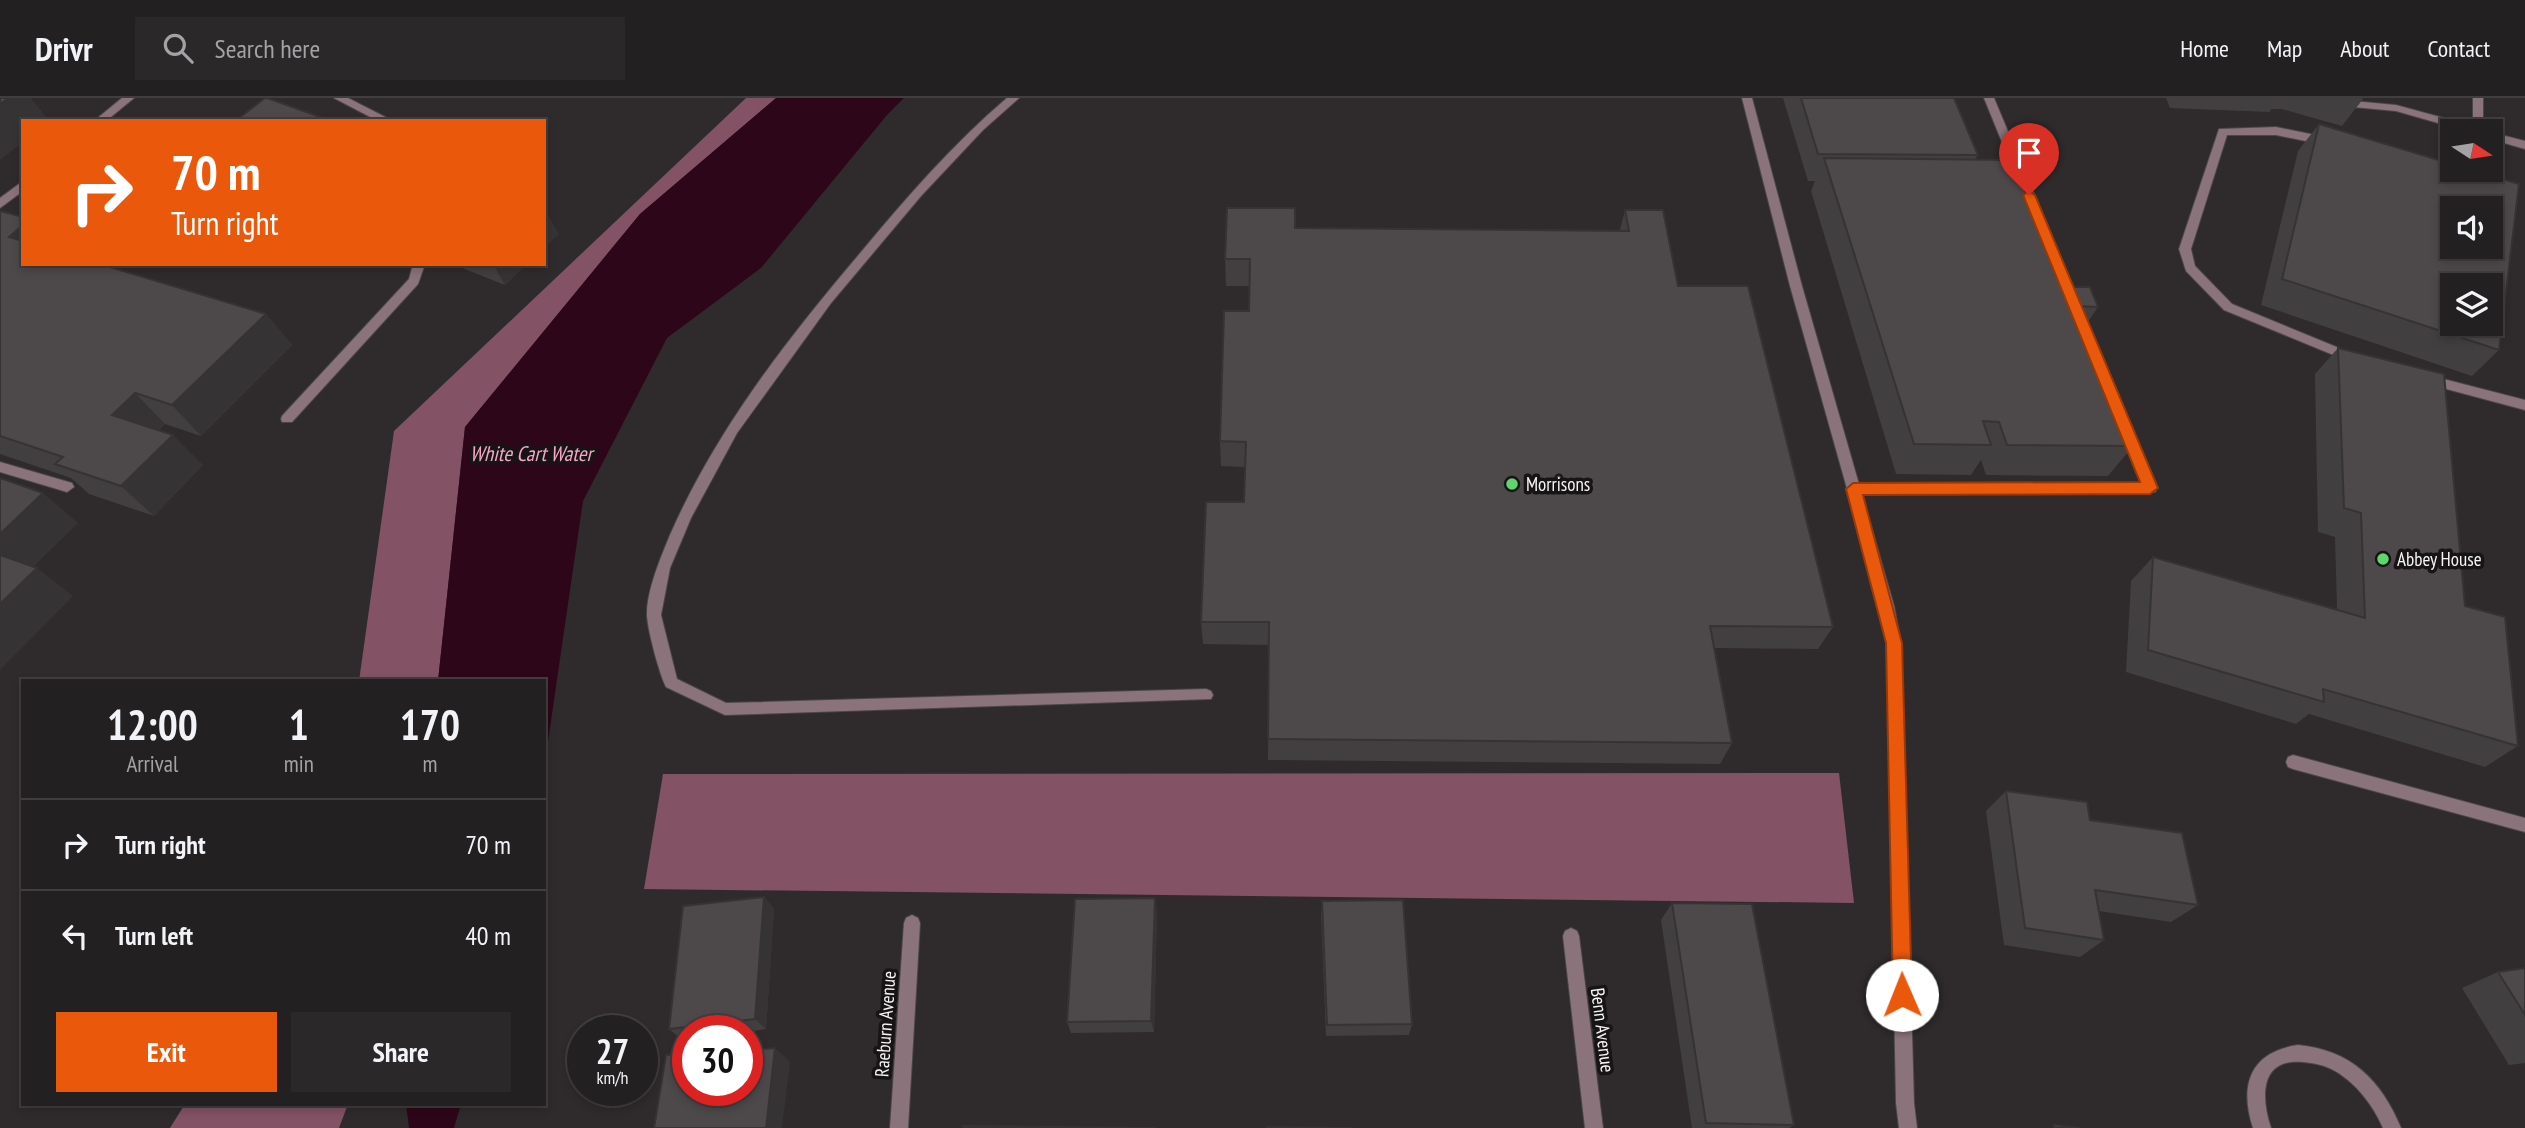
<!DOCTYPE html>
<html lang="en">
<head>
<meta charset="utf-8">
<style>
  body { margin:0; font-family:"PT Sans Narrow",sans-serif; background:#2b282a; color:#f1f3f6; height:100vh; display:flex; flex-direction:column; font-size:26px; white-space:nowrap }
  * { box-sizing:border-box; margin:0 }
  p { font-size:23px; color:#a3a3a5 }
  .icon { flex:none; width:38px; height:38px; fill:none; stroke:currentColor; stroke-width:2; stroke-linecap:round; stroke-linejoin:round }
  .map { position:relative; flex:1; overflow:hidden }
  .panel { position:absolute; left:21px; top:581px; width:525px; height:427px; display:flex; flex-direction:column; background:#232021; border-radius:0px; box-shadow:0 4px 10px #0003,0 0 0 2px #403e3f }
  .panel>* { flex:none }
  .hud { position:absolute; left:21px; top:21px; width:525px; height:147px; border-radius:0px; box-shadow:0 4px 10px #0003,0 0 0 2px #403e3f; background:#ea580c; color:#fff; overflow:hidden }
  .needle { width:46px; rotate:102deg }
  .controls { position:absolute; left:2440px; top:21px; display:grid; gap:14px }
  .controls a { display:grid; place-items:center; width:63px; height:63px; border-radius:0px; background:#232021; box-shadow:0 4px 10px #0003,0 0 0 2px #403e3f; font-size:35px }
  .speed { position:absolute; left:567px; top:917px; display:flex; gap:14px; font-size:35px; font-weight:700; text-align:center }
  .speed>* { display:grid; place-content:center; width:91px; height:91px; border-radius:50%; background:#232021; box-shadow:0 4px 10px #0003,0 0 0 2px #403e3f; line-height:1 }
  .speed small { font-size:18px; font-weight:400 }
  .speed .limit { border:10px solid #d22; background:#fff; color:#111 }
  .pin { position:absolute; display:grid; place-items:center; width:60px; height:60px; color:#fff; margin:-72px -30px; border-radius:50% 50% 50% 0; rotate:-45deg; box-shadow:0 0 7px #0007 }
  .pin .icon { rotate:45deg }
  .me { position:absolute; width:77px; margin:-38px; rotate:359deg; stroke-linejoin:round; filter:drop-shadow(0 0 5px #0008) }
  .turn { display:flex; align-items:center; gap:24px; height:147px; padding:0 35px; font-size:32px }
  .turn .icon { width:91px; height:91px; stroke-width:2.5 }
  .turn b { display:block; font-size:49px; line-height:60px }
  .eta { display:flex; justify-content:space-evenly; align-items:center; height:119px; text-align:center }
  .eta b { font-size:42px; font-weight:700; line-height:49px }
  .button { display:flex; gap:14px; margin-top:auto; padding:14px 35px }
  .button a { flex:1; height:80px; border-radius:0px; background:#ea580c; color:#fff; font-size:28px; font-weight:700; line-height:80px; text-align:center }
  .button a+a { background:#2b282a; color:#f1f3f6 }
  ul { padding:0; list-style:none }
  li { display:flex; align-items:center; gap:21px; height:91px; padding:0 35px; border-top:2px solid #403e3f }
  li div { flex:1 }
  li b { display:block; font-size:26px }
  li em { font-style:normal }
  header { display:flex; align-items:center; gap:42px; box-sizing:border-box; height:98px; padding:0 35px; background:#232021; border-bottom:2px solid #403e3f }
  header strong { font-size:33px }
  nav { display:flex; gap:38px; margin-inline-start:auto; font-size:24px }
  .search { width:490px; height:63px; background:#2b282a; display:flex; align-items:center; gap:18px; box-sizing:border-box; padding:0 24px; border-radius:0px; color:#a3a3a5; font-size:26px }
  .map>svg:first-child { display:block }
  .forest { fill:#835265 }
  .water { fill:#2e0619 }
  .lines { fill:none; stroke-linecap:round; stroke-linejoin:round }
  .service-casing { stroke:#4b4748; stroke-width:2 }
  .minor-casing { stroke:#4b4748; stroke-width:2 }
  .service { fill:#8b737b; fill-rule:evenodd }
  .minor { fill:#8b737b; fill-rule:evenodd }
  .wall { fill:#423f40 }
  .shaded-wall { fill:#363334 }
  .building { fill:#4d494a; stroke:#363334; stroke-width:2; fill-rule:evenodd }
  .route { fill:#ea580c; stroke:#983908; stroke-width:2 }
  .poi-dot { fill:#5fd56b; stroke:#161415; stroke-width:2.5 }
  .labels { text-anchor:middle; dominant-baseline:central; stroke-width:7; stroke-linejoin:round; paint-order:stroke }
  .poi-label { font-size:19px; fill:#f6f4f5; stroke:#161415; text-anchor:start }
  .street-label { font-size:19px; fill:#f6f4f5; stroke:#161415 }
  .water-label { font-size:21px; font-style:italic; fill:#f6a6c4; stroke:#161415 }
</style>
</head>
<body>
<header>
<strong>Drivr</strong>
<div class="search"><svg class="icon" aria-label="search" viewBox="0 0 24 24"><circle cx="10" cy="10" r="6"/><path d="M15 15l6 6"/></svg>Search here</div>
<nav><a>Home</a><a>Map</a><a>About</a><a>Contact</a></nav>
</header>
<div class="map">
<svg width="2525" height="1030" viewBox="0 0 2525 1030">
  <rect width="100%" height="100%" fill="#2f2b2c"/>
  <g class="forest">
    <polygon points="746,0 776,0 640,116 465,329 438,583 359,583 394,333"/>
    <polygon points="1839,675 1854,805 644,791 663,676"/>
    <polygon points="185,1006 348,1006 339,1030 170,1030"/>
  </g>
  <g class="water">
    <polygon points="776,0 904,0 887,17 761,170 667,240 583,403 544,671 544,583 438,583 465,329 640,116"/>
    <polygon points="406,1006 461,1006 454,1030 409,1030"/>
  </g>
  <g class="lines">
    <g class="service-casing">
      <g id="service">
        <polygon points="334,0 348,0 393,23 378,23"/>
        <path d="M1007 0H1019L983 32 921 98 831 205 737 335 691 420 670 470 661 517 677 581 726 605 1206 591 1211 593 1213 597 1211 601 725 617 666 589C659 575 648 533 647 518 646 494 661 459 670 437 716 332 788 240 862 153 907 99 953 46 1007 0Z"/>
        <polygon points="1984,0 1994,0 2157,390 2155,394 1853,396 1846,391 1853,386 2141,385"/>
        <polygon points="2473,0 2483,0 2483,33 2466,33 2396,13 2342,8 2337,5 2342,2 2396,7 2473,28"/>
        <polygon points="2276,29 2325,39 2330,43 2325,47 2276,37 2227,37 2191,151 2195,168 2232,206 2356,257 2358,260 2356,263 2348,263 2224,212 2186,173 2179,151 2219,31"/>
        <polygon points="2490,34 2525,43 2525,51 2490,41"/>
        <polygon points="413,166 425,166 418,186 292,324 282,324 281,321 282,318 409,181"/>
        <polygon points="2428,277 2525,302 2525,312 2424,285 2422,282 2424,279"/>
        <polygon points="0,364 72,385 74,389 67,394 0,374"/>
        <polygon points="2293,657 2525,720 2525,734 2293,671 2288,669 2286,664 2288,659"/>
      </g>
    </g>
    <g class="minor-casing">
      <g id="minor">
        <polygon points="122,0 134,0 106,23 94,23"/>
        <polygon points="1742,0 1752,0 1802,188 1894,508 1901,545 1914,1005 1917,1030 1899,1030 1896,1005 1887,545 1880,508 1790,188"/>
        <polygon points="23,83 23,93 0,110 0,100"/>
        <polygon points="912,817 918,820 920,825 908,1030 890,1030 904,825 906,820"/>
        <polygon points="1571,830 1577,833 1579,838 1603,1030 1585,1030 1563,838 1565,833"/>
        <path d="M2298 947C2351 952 2381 982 2401 1030H2383C2373 1007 2356 985 2335 973 2325 967 2314 965 2303 964 2259 960 2261 1000 2271 1030H2253C2239 987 2250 954 2298 947Z"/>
      </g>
    </g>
    <use href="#service" class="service"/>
    <use href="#minor" class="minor"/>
  </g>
  <g class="wall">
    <polygon points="1783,0 1954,0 1978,57 1975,61 2066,189 2098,209 2083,231 2133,348 2108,378 1986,377 1981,362 1971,377 1896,376 1811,93 1815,83 1808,83"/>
    <polygon points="2166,0 2362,0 2363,1 2342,28 2282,11 2271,11 2270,14 2170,10"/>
    <polygon points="2319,26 2499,252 2472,278 2261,207 2298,53"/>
    <polygon points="1625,112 1678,188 1833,529 1818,551 1715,550 1732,645 1720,666 1268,662 1269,547 1203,546 1201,524 1244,404 1245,369 1221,368 1220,343 1249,213 1250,188 1226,188 1225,161 1295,130 1620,132"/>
    <polygon points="0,113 23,166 266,216 292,247 201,338 165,326 159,332 203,367 154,418 89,396 71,380 0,356"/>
    <polygon points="452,166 527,166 505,187"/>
    <polygon points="2338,250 2465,508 2518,648 2485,669 2309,616 2296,626 2126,574 2131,483 2153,459 2337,511 2335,439 2318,434 2315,276"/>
    <polygon points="2006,693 2090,722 2198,807 2171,824 2099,813 2104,842 2080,859 2004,847 1986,713"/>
    <polygon points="764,799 774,811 766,931 747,934 747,933 688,933 688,941 682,942 669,931"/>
    <polygon points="1322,803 1412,926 1409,937 1326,938 1321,816"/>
    <polygon points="1672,805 1794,1027 1789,1030 1692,1030 1661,822"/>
    <polygon points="1157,813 1154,934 1071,935 1067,924"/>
    <polygon points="2525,870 2525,965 2509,967 2462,890 2498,874"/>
  </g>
  <g class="shaded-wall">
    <polygon points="9,0 33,0 31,1 50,23 23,23 23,44 0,62 0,6"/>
    <polygon points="544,110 559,136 544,150"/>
    <polygon points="23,127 23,153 9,139"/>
    <polygon points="493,166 527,166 505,187"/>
    <polygon points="266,216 292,247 201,338 172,307"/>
    <polygon points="135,295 165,326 144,347 112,317"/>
    <polygon points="173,337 203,367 154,418 121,388"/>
    <polygon points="43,395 78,425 22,480 0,463 0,436"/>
    <polygon points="37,470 73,498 0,572 0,506"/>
    <polygon points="764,799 774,811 766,931 755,921"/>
    <polygon points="1155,800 1157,813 1154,934 1151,923"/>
    <polygon points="775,950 790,964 782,1030 766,1030"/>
  </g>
  <g class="building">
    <polygon points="0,0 9,0 0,6"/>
    <polygon points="265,0 267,0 326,21 324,23 235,23"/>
    <polygon points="1801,0 1954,0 1978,57 1818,56"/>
    <path d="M2319 26 2452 66V72H2471L2519 86 2499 252 2282 181ZM2452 110H2490V149H2452ZM2452 187H2490V226H2452Z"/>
    <polygon points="1824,60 2012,62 2066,189 2090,189 2098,209 2074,208 2133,348 2007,347 1999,324 1983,323 1991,347 1914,346"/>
    <polygon points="1227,110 1295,110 1295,130 1629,133 1625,112 1663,112 1678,188 1748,188 1833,529 1710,528 1732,645 1268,641 1269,524 1201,524 1206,404 1244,404 1246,344 1220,343 1224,213 1249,213 1250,161 1225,161"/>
    <polygon points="0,113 23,119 23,127 9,139 23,143 23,166 100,166 266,216 172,307 135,295 112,317 173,337 121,388 55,366 63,359 0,338"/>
    <polygon points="2338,250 2444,276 2465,508 2505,519 2518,648 2323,591 2324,604 2148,552 2153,459 2365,520 2361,415 2344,410"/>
    <polygon points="0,380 43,395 0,436"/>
    <polygon points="0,457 37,470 0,506"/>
    <polygon points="2006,693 2087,704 2090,722 2182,735 2198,807 2095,792 2104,842 2025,830"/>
    <polygon points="764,799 755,921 669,931 683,808"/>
    <polygon points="1155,800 1151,923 1067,924 1075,801"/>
    <polygon points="1403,802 1412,926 1327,927 1322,803"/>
    <polygon points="1672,805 1752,806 1794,1027 1706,1025"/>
    <polygon points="2525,870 2525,917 2498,874"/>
    <polygon points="775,950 766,1030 654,1030 666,957 688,956 688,992 747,992 747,952"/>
    <polygon points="2054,1027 2081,1030 2054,1030"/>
    <polygon points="963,1028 1155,1030 963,1030"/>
    <polygon points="1267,1029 1353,1030 1267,1030"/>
  </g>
  <polygon class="route" points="2029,93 2035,97 2158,390 2150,396 1863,397 1902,545 1912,897 1909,903 1902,906 1896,903 1893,897 1886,545 1846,391 1853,385 2140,384 2023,97"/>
  <g class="poi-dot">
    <circle cx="1512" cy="386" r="7"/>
    <circle cx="2383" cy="461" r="7"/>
  </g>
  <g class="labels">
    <g class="poi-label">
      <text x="1526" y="386">Morrisons</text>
      <text x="2397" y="461">Abbey House</text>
    </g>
    <g class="street-label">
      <text transform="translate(885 926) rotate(-86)">Raeburn Avenue</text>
      <text transform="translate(1603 932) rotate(83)">Benn Avenue</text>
    </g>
    <g class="water-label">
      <text x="531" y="355">White Cart Water</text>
    </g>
  </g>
</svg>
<div class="controls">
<a><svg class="needle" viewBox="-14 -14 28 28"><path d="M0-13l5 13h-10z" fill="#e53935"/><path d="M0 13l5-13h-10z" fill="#a3a3a5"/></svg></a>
<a><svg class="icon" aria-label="sound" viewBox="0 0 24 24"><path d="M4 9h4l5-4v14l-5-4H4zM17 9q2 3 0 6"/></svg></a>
<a><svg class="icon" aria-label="layers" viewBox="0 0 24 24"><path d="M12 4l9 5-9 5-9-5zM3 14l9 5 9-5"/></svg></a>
</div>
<div class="speed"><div>27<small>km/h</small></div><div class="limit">30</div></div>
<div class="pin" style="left:2029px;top:97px;background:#d93025"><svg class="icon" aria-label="arrive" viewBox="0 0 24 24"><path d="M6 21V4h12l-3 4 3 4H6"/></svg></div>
<svg class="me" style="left:1902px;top:897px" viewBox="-20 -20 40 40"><circle r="19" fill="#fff"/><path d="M0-13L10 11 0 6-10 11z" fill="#ea580c"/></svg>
<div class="hud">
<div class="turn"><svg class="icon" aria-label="right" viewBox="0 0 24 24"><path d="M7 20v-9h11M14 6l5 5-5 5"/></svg><div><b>70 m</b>Turn right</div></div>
</div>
<section class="panel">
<div class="eta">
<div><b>12:00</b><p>Arrival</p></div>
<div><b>1</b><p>min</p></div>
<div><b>170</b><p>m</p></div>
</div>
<ul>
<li><svg class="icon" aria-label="right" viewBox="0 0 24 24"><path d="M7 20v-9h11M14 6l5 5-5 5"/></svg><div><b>Turn right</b></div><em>70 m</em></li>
<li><svg class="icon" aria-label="left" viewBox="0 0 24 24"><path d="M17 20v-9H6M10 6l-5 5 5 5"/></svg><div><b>Turn left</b></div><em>40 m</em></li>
</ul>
<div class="button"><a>Exit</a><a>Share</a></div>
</section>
</div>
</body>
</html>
